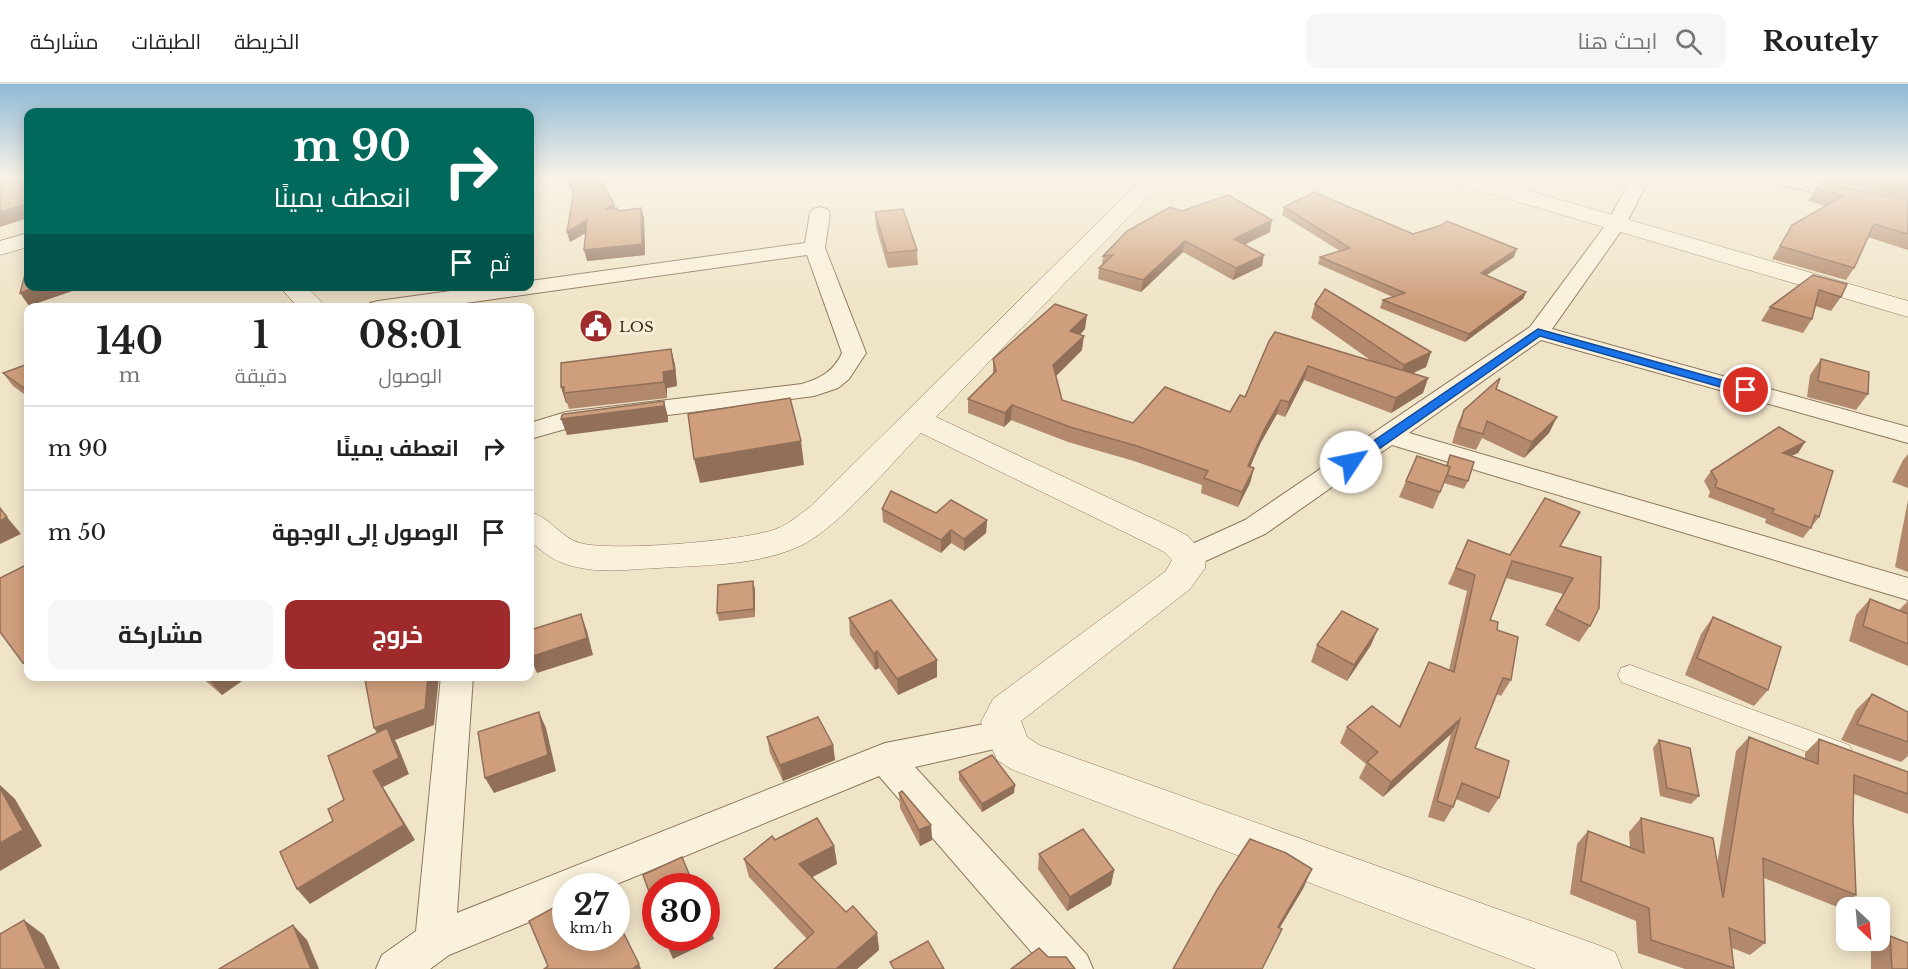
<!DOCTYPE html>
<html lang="ar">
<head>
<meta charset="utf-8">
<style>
  body { margin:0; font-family:"Libre Baskerville",Cairo,serif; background:#f6f6f6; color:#222; direction:rtl; height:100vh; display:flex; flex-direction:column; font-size:22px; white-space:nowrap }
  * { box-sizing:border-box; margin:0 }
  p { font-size:20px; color:#767676 }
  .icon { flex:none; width:33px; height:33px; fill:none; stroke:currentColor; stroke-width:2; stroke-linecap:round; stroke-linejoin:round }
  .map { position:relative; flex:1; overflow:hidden; direction:ltr }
  .drawer { position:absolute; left:24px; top:219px; width:510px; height:378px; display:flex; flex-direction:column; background:#fff; border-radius:12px; box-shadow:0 3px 15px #0003; direction:rtl }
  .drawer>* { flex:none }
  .top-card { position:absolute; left:24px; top:24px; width:510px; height:183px; border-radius:12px; box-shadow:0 3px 15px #0003; direction:rtl; background:#00695c; color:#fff; overflow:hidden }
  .needle { width:39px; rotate:154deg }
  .controls { position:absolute; left:1836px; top:813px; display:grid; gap:12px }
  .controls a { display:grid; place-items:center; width:54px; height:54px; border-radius:12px; background:#fff; box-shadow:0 3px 15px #0003; font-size:30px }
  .speed { position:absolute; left:552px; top:789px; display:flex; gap:12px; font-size:30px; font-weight:700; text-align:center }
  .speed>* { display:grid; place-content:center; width:78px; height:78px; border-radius:50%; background:#fff; box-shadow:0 3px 15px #0003; line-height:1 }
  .speed small { font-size:15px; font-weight:400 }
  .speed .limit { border:9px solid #d22; background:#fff; color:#111 }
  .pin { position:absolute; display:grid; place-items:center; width:51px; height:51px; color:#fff; margin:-26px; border:3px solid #fff; border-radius:50%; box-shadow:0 2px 6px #0007 }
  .me { position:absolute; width:66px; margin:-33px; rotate:56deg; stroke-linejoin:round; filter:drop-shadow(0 0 4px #0008) }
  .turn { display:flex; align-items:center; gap:21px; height:126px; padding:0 24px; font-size:27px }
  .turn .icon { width:78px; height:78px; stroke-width:2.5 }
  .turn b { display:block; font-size:42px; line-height:51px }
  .then { display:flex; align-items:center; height:57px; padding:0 24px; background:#0003; gap:12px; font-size:22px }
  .eta { display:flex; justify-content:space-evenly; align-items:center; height:102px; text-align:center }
  .eta b { font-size:36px; font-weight:700; line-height:42px }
  .primary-button { display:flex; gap:12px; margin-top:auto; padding:12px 24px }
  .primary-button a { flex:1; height:69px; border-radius:12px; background:#9e2a2b; color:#fff; font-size:24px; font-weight:700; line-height:69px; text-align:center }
  .primary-button a+a { background:#f6f6f6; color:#222 }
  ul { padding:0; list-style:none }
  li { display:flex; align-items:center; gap:18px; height:84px; padding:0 24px; border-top:2px solid #e0e0e0 }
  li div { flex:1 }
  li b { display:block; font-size:22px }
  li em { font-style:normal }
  header { display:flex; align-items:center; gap:36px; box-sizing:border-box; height:84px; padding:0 30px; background:#fff; border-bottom:2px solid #e0e0e0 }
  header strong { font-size:28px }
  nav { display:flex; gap:33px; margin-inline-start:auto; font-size:21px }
  .search { width:420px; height:54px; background:#f6f6f6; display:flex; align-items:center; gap:15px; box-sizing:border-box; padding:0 21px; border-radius:12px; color:#767676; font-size:22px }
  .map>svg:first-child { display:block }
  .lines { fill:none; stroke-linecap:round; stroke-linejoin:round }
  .pedestrian-casing { stroke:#8d765c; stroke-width:1 }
  .minor-casing { stroke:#8d765c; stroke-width:2 }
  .tertiary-casing { stroke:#8d765c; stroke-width:1 }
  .secondary-casing { stroke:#6f573f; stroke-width:1 }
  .pedestrian { fill:#faf1dc; fill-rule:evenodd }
  .minor { fill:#faf1dc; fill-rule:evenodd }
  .tertiary { fill:#faf1dc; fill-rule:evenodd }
  .secondary { fill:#faf1dc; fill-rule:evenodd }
  .wall { fill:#b2896c }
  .shaded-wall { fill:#916f58 }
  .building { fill:#cf9f7d; stroke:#916f58; stroke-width:1.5 }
  .route { fill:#1a73e8; stroke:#114b97; stroke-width:1.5 }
  .labels { text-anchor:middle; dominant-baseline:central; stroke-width:6; stroke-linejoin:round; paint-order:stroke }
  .poi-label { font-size:15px; fill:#3d2e20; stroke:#f7eed8; text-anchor:start }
</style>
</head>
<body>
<header>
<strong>Routely</strong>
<div class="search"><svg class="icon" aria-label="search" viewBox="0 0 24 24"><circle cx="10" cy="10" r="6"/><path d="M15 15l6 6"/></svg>ابحث هنا</div>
<nav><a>الخريطة</a><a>الطبقات</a><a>مشاركة</a></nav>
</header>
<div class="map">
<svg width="1908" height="885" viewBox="0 0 1908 885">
  <rect width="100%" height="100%" fill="#f0e4c8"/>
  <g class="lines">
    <g class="pedestrian-casing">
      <polygon id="pedestrian" points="1630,581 1849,661 1853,669 1849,677 1840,680 1621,598 1618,591 1621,584"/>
    </g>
    <g class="minor-casing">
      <g id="minor">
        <polygon points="1632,93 1650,93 1626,140 1552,245 1908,343 1908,359 1541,256 1409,349 1908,494 1908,516 1392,361 1265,450 1199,480 1189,483 1179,480 1174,473 1179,466 1245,436 1530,243 1607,139"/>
        <polygon points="1763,93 1797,93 1908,117 1908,129 1772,99 1765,97"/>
        <path d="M820 123 827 125 830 129 825 164 866 269 849 295 838 304 814 312 569 344 530 355V339L566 328 802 300C821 294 834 287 842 269L807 171 430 224H367L370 219 378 217 487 202H530V197L805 159 810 129 813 125Z"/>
        <polygon points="441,592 473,592 457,829 885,659 1005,636 1017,640 1022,650 1017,660 915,683 1087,871 1093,885 1046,885 879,692 612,802 566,802 566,823 449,871 430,885 376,885 382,871 416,847"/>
      </g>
    </g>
    <g class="tertiary-casing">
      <g id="tertiary">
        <path d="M1144 93H1167L936 333 1173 444 1188 452 1206 473 1205 484 1190 505 1021 637 1027 653 1039 661 1598 861 1615 868 1622 885H1536L1011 685 997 676 981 638 993 615 1166 487 1172 476 1164 468 1149 460 921 349C890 381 840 442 802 461 759 482 704 481 658 484 632 485 606 489 581 484 558 480 546 471 530 457V428C550 433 561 454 580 459 610 468 745 457 776 445 788 441 800 430 810 423Z"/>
        <polygon points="1448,93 1482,93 1908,217 1908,233 1451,98"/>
        <polygon points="279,202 306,202 327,224 299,224"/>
      </g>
    </g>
    <g class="secondary-casing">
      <polygon id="secondary" points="28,149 28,163 0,171 0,157"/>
    </g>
    <use href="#pedestrian" class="pedestrian"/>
    <use href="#minor" class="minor"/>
    <use href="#tertiary" class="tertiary"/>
    <use href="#secondary" class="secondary"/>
  </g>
  <g class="wall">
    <polygon points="566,93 599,93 614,120 615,124 619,127 641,124 644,134 645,171 587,177 586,149 570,158 567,148 573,110 568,99"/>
    <polygon points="663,93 681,93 675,97"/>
    <polygon points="1310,93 1333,93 1324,99"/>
    <polygon points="1824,93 1908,93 1908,115 1824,96"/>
    <polygon points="1816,104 1908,116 1908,166 1868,153 1854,184 1846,196 1772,175 1792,141 1826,122 1808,117"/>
    <polygon points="1284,123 1413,150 1514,173 1486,191 1526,208 1523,215 1465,258 1380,224 1383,216 1393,213 1318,180 1320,173 1340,167 1282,131"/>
    <polygon points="1182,127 1270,148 1245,160 1262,182 1233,196 1183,168 1141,208 1098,195 1099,184 1102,181 1103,172"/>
    <polygon points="875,128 917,166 918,181 888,184 876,143"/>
    <polygon points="1813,191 1841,213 1831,227 1815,222 1812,235 1803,249 1761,237 1770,223"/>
    <polygon points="1315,220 1431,268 1426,283 1412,289 1428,294 1423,309 1391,329 1304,296 1285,333 1277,330 1260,360 1250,383 1254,384 1250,399 1238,423 1201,409 1202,401 1134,377 1068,358 1011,336 1004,343 968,329 968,315 993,289 993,275 1085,245 1080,251 1082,266 1056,292 1062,316 1133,339 1230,328 1245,313 1269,257 1373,278 1311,234"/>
    <polygon points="671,265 675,281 677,302 667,304 667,314 569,325 567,319 566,319 561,303"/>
    <polygon points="1821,275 1868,310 1856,326 1807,313 1810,291"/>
    <polygon points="28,280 28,313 13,302 3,289"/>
    <polygon points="1496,305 1557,333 1549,349 1524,374 1482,354 1476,366 1452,359 1457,342 1464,326"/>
    <polygon points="1805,358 1798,369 1791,372 1819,433 1803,454 1765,439 1766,435 1708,413 1710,408 1704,397 1711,387"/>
    <polygon points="1908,370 1908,404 1892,398 1903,376"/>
    <polygon points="1450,371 1468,397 1464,405 1444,399 1433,425 1399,413 1406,397 1446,382"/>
    <polygon points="1908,416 1908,488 1895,483"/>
    <polygon points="882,425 936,429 987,436 986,449 964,467 951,459 941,469 883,438"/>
    <polygon points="1468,456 1510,471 1560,462 1590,542 1579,558 1545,541 1563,510 1506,494 1490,536 1497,546 1511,596 1501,612 1496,610 1475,664 1499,714 1489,729 1456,715 1453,723 1444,738 1428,733 1451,650 1383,713 1359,694 1366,680 1340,659 1347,643 1399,642 1429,578 1449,586 1467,507 1448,500"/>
    <polygon points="755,505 755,533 719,537 717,529"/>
    <polygon points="1870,515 1899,526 1908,517 1908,582 1849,557 1856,531"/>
    <polygon points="1713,533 1768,606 1754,622 1685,591 1701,550"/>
    <polygon points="849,534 937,576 937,593 898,611 879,584 875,586 850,551"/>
    <polygon points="1317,561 1371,561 1347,597 1311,578"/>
    <polygon points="200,592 249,592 222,611"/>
    <polygon points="1872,610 1908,628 1908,672 1901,678 1841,656 1856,626"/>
    <polygon points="767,653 833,661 835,676 783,697 770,669"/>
    <polygon points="1749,653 1805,675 1805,669 1819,655 1908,688 1908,730 1854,710 1853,735 1856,811 1840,824 1764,794 1765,859 1750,871 1732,864 1734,884 1733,885 1685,885 1638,869 1636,837 1570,810 1577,760 1588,747 1630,763 1629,748 1641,734 1717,780 1736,667"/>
    <polygon points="1659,656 1699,712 1691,720 1660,712 1653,664"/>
    <polygon points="959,688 1014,709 982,728 959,696"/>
    <polygon points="899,709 931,741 932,756 920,762 900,724"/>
    <polygon points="775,756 834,762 837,780 812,793 846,828 877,849 879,866 857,885 774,885 807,855 749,793 744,775"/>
    <polygon points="1039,770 1114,786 1111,801 1067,827 1038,785"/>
    <polygon points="1890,852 1908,885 1871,885 1871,866"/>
  </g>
  <g class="shaded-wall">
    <polygon points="674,93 681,93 675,97"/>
    <polygon points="1326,93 1333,93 1324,99"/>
    <polygon points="28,120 28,134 0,143 0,128"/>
    <polygon points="614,120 617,131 605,126"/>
    <polygon points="641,124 644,134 645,171 587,177 584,166"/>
    <polygon points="587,136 589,147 570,158 567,148"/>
    <polygon points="1272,136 1270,148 1232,167 1234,155"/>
    <polygon points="1185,157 1183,168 1141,208 1143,196"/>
    <polygon points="1517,165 1514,173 1478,197 1481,189"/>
    <polygon points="1264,171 1262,182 1233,196 1236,184"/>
    <polygon points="39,202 84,203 29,222 20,209"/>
    <polygon points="1526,208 1523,215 1465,258 1469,250"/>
    <polygon points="1087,231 1085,245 1068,261 1070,247"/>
    <polygon points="1084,252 1082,266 1052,296 1053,281"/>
    <polygon points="671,265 675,281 677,302 667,304 667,314 664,298 663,288"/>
    <polygon points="1431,268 1426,283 1399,296 1404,281"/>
    <polygon points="1308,282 1304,296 1285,333 1289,318"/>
    <polygon points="1428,294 1423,309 1391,329 1396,314"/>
    <polygon points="561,303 564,303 564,309 567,319 566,319"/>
    <polygon points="1281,316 1277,330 1260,360 1244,397 1248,382 1264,346"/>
    <polygon points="664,317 668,333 668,338 567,351 561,335"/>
    <polygon points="1012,321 1011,336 1004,343 1005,329"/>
    <polygon points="1557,333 1549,349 1524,374 1532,358"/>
    <polygon points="801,357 804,381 700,399 694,375"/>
    <polygon points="1805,358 1798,369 1775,379 1783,369"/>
    <polygon points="1254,384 1250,399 1238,423 1242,408"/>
    <polygon points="1,426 21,450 0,460 0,437"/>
    <polygon points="987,436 986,449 964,467 964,455"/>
    <polygon points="951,446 951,459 941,469 941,456"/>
    <polygon points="753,497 755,505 755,533 754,525"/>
    <polygon points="581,530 587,547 593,571 537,589 530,573"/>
    <polygon points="1378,545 1371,561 1347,597 1354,581"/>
    <polygon points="877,567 879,584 875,586 874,570"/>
    <polygon points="28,576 28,585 23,579"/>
    <polygon points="937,576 937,593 898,611 897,595"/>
    <polygon points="36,592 44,592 39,596"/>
    <polygon points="212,592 249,592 222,611 209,595"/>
    <polygon points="428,592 439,592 434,641 395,656 397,660 409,690 383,703 415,756 310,820 297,805 373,687 384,660 374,644"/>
    <polygon points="539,628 546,644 556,687 494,709 485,694"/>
    <polygon points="1460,635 1451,650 1383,713 1391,698"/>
    <polygon points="833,661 835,676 783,697 780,681"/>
    <polygon points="0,701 15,715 42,762 0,787"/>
    <polygon points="1015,701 1014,709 982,728 982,720"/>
    <polygon points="931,741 932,756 920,762 919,746"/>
    <polygon points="834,762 837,780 803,798 799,780"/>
    <polygon points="1312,785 1303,805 1269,862 1278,843"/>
    <polygon points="1114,786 1111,801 1067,827 1070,813"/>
    <polygon points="24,836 44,851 60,885 46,885"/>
    <polygon points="709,840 714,855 673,875 667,861 682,854 706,854 706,842"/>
    <polygon points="293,841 307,856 319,885 311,885"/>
    <polygon points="877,849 879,866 857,885 836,885"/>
    <polygon points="639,880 641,885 632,885"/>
  </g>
  <g class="building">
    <polygon points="0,93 28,93 28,120 0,128"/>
    <polygon points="567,93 599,93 614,120 605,126 617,124 619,127 641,124 642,160 584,166 587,136 567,148 574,106"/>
    <polygon points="1871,93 1908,93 1908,101"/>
    <polygon points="1821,98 1908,116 1908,150 1874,140 1854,184 1780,162 1792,141 1843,112 1816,104"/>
    <polygon points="1314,108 1413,150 1442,141 1447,137 1517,165 1481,189 1526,208 1469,250 1383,216 1405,209 1320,173 1350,164 1284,123"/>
    <polygon points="1228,111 1272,136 1234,155 1264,171 1236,184 1185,157 1143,196 1099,184 1113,171 1103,172 1127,147 1170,123 1182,127"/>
    <polygon points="903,125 917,166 887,169 875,128"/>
    <polygon points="28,179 28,202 39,202 20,209"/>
    <polygon points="1813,191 1847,200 1841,213 1819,206 1812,235 1770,223"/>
    <polygon points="1325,205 1431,268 1404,281 1315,220"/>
    <polygon points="1055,220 1087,231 1070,247 1084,252 1053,281 1062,316 1133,339 1165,303 1230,328 1240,311 1245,313 1269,257 1275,248 1428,294 1396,314 1308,282 1289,318 1281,316 1264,346 1248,382 1254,384 1242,408 1204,394 1208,387 1137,362 1070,343 1012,321 1005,329 968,315 996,287 993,275"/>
    <polygon points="671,265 674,286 663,288 664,298 564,309 564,303 561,303 561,279"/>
    <polygon points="1821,275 1869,288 1868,310 1818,297"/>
    <polygon points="28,280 28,307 3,289"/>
    <polygon points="1500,294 1496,305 1557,333 1532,358 1487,337 1483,350 1459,343 1464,326"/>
    <polygon points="790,314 801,357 694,375 688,330"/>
    <polygon points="664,317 664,322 561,335 562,331 564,330"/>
    <polygon points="1779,343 1805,358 1783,369 1833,387 1819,433 1815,431 1811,444 1772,429 1774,425 1715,403 1717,397 1711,387"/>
    <polygon points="1450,371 1474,378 1468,397 1447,391 1450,383 1447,382"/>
    <polygon points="1417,372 1450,383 1440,408 1406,397"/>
    <polygon points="891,407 936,429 951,416 987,436 964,455 951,446 941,456 882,425"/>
    <polygon points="1545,414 1580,428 1560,462 1601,473 1599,524 1590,542 1555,525 1573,494 1512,477 1490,536 1498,538 1497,546 1518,553 1511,596 1503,594 1475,664 1509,677 1499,714 1462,699 1453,723 1437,717 1460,635 1391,698 1367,678 1378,668 1347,643 1372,622 1400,643 1429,578 1454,588 1475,491 1456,484 1468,456 1510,471"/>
    <polygon points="0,424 7,433 0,437"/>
    <polygon points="28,480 28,576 23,579 0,548 0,494"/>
    <polygon points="753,497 754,525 717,529 718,501"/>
    <polygon points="1870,515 1908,530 1908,560 1863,542"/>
    <polygon points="891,516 937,576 897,595 877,567 874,570 849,534"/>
    <polygon points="1342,527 1378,545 1354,581 1317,561"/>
    <polygon points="581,530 587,554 530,573 530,546"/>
    <polygon points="1713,533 1781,563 1768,606 1697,574"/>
    <polygon points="375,592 428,592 425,625 374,644 365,596"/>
    <polygon points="1872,610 1908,628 1908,658 1857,640"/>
    <polygon points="539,628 548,671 485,694 478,648"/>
    <polygon points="818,633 833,661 780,681 767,653"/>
    <polygon points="387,644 399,674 373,687 404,741 297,805 280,768 333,737 328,725 344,716 328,672"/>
    <polygon points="1749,653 1818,680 1819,655 1908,688 1908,710 1854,691 1853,735 1856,811 1763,774 1765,859 1729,844 1734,884 1651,856 1649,824 1581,797 1588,747 1644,769 1641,734 1713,754 1723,814"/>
    <polygon points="1659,656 1690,664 1699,712 1667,704"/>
    <polygon points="992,671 1015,701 982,720 959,688"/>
    <polygon points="0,704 23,746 0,759"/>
    <polygon points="902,707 931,741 919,746 899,709"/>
    <polygon points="817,734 834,762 799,780 846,828 853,822 877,849 836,885 774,885 814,848 744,775 772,752 775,756"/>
    <polygon points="1083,745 1114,786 1070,813 1039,770"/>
    <polygon points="1250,755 1286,769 1312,785 1278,843 1282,845 1262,885 1173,885 1217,806"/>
    <polygon points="682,773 694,802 656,802 656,827 643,791"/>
    <polygon points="599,798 601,802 592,802"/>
    <polygon points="566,817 566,854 616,854 616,834 639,880 632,885 544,885 548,882 529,837"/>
    <polygon points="24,836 46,885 0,885 0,850"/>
    <polygon points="293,841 311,885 219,885"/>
    <polygon points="1890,852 1908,859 1908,885 1892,885"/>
    <polygon points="665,854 682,854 667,861"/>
    <polygon points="928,857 944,885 894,885 890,878"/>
    <polygon points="1039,864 1048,873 1066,873 1075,885 1011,885"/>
  </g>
  <linearGradient id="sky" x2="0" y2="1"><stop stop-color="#8fbad6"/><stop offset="0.43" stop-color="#f8f3e6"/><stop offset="1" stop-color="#f8f3e6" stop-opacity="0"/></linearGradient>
  <rect width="1908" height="217" fill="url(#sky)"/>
  <polygon class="route" points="1538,245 1750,304 1752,306 1746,310 1742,309 1540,252 1356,381 1347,381 1345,378 1347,375"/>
  <defs>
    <g id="civic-disc" transform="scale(1.725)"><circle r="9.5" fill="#9e2a2b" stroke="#f7eed8"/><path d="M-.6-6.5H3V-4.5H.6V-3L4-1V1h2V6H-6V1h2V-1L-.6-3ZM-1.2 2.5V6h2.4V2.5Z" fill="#fff"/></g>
  </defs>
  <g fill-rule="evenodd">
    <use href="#civic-disc" x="596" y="242"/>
  </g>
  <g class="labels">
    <g class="poi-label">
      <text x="619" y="242">LOS</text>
    </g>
  </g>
</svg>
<div class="controls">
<a><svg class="needle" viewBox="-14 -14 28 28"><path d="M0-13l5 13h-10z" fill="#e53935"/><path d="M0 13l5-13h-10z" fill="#767676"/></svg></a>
</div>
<div class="speed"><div>27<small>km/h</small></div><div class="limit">30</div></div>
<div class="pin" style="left:1746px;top:306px;background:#d93025"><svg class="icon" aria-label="arrive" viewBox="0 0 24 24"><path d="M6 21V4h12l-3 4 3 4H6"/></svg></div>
<svg class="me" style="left:1351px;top:378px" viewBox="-20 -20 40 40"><circle r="19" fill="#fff"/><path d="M0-13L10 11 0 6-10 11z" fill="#1a73e8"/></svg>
<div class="top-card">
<div class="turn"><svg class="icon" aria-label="right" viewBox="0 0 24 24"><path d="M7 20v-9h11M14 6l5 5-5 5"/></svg><div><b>90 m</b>انعطف يمينًا</div></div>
<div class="then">ثم<svg class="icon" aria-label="arrive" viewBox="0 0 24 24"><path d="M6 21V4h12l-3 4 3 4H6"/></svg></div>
</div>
<section class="drawer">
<div class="eta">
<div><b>08:01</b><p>الوصول</p></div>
<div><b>1</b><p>دقيقة</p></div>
<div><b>140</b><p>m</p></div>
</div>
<ul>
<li><svg class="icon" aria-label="right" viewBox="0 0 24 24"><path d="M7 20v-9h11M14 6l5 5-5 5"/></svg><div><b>انعطف يمينًا</b></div><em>90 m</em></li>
<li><svg class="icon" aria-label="arrive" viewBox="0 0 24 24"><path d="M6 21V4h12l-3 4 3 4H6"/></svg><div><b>الوصول إلى الوجهة</b></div><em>50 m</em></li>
</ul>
<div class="primary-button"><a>خروج</a><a>مشاركة</a></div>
</section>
</div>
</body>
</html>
